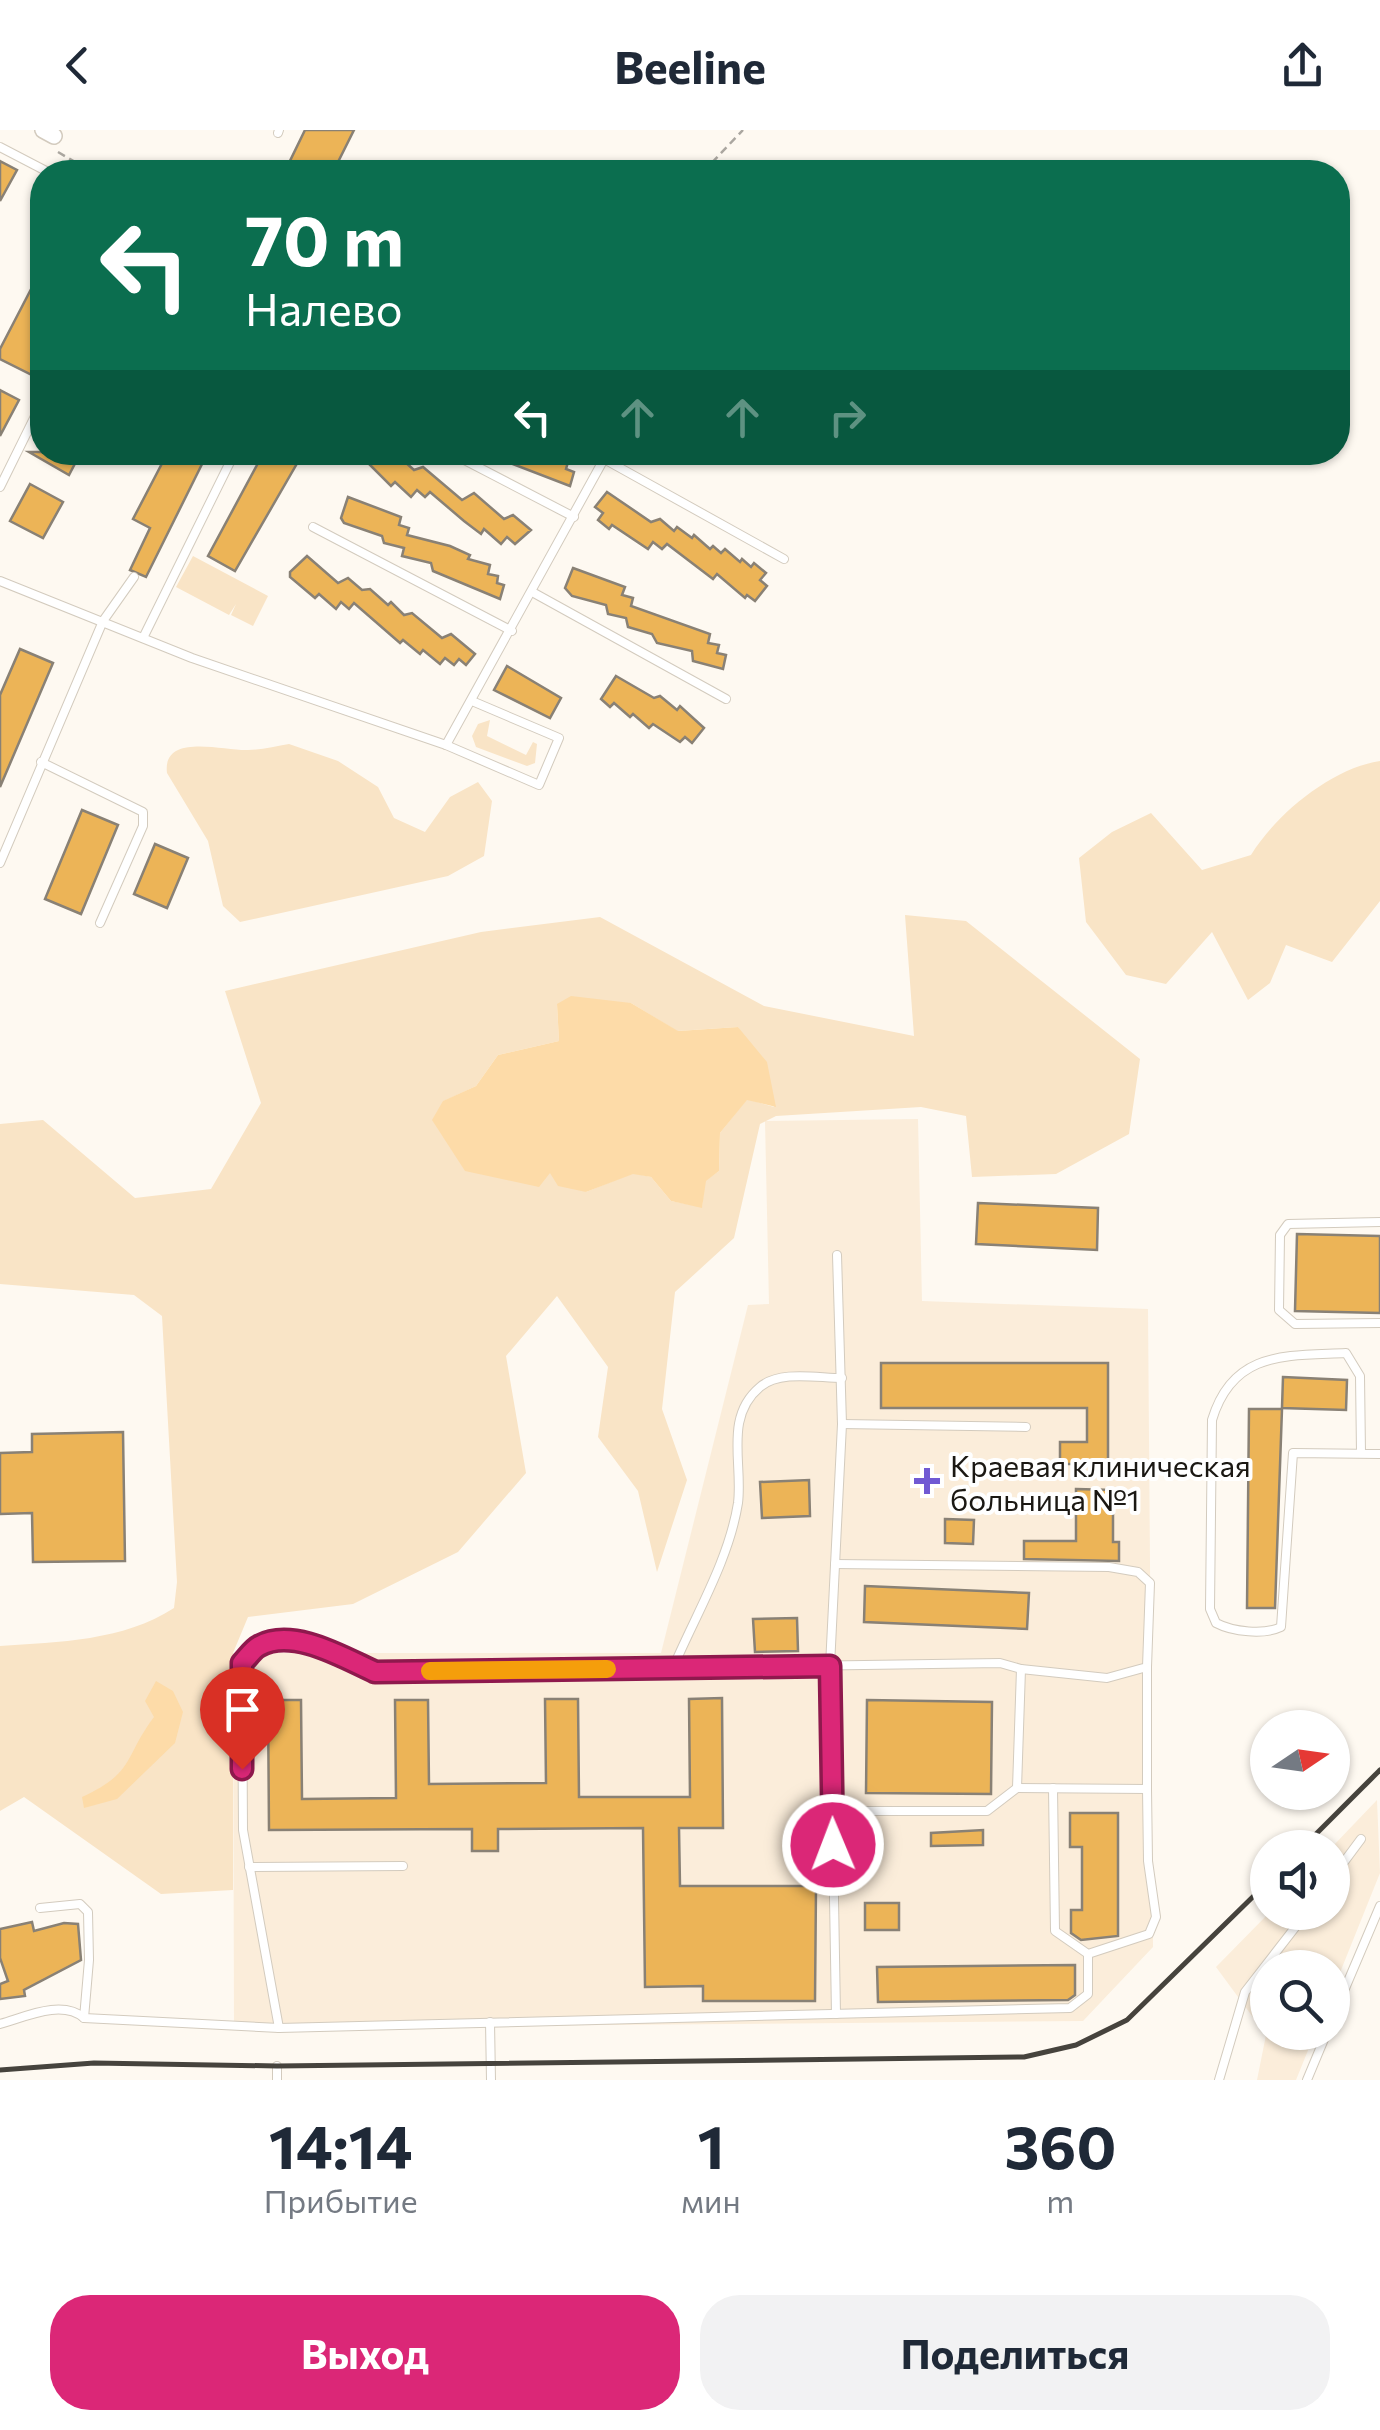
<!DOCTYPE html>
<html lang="ru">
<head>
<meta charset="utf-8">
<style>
  body { margin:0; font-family:Commissioner,sans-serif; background:#f2f2f3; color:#1f2937; height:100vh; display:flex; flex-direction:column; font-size:38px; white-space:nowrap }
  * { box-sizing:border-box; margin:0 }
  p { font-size:32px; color:#747a83 }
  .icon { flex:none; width:55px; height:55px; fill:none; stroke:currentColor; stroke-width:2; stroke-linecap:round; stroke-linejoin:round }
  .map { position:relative; height:1950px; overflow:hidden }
  .sheet { display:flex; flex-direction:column; background:#fff; flex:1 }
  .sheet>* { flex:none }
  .top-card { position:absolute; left:30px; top:30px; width:1320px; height:305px; border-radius:40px; box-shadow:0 2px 8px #0004; background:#0b6e4f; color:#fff; overflow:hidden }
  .needle { width:65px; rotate:77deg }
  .tools { position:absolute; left:1250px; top:1580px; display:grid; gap:20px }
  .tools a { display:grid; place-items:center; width:100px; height:100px; border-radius:50%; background:#fff; box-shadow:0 2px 8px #0004; font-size:50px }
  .pin { position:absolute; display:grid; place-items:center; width:85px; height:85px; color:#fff; margin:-102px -42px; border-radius:50% 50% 50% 0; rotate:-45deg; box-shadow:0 0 10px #0007 }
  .pin .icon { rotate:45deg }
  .me { position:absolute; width:110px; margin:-55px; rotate:359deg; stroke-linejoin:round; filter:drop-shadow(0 0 8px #0008) }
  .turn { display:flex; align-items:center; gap:35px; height:210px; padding:0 50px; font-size:45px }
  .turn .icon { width:130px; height:130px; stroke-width:2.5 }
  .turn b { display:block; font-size:70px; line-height:85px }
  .lanes { display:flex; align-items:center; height:95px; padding:0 50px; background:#0003; justify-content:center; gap:50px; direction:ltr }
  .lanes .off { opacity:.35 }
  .eta { display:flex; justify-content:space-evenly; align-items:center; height:170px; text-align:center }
  .eta b { font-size:60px; font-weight:700; line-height:70px }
  .action { display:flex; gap:20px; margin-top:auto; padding:20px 50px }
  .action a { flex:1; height:115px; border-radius:40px; background:#db2777; color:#fff; font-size:40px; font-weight:700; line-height:115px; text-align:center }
  .action a+a { background:#f2f2f3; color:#1f2937 }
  header { display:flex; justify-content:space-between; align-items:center; height:130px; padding:0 50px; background:#fff; font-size:45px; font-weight:700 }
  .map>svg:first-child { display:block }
  .built { fill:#fbedda }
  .green { fill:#f9e4c6; fill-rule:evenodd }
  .water { fill:#fddba8 }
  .building { fill:#ecb457; stroke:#898175; stroke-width:2.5 }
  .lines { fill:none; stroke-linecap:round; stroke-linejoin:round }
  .lane-casing { stroke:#d3cbbe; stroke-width:10 }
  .street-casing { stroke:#d3cbbe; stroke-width:18 }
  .path { stroke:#aba7a0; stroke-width:2.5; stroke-dasharray:8 5; stroke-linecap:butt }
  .lane { stroke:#fff; stroke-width:8 }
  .street { stroke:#fff; stroke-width:15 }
  .rail { stroke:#46433d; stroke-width:5 }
  .route-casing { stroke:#8e194d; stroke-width:25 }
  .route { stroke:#db2777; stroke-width:18 }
  .slow { stroke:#f59e0b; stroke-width:18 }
  .poi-dot { fill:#7059d3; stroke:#fff; stroke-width:4 }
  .labels { text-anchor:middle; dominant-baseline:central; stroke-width:8; stroke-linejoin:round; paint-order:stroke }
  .poi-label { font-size:30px; fill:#1b1813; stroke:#fff; text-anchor:start }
</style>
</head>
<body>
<header><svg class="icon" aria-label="back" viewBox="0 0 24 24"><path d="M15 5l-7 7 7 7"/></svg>Beeline<svg class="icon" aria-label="share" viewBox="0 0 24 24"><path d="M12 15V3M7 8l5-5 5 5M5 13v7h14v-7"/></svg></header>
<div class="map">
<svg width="1380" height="1950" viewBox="0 0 1380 1950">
  <rect width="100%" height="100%" fill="#fef9f1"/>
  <g class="built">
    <polygon points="918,989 922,1171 1148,1179 1153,1817 1083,1891 234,1898 233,1523 661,1523 748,1175 769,1174 765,991"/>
    <polygon points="1377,1670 1380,1743 1333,1860 1332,1838 1268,1838 1268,1902 1315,1903 1296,1950 1257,1950 1266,1905 1216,1837 1269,1783 1332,1782 1332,1717"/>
  </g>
  <g class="green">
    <polygon points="193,426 268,466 253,496 231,485 236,474 229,485 176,457"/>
    <polygon points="490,590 487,606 526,625 533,612 537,614 535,633 527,636 476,617 472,606 478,594"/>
    <path d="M289 614 338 631 378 657 394 688 425 702 450 667 478 652 492 671 484 726 448 746 240 792 223 776 208 711 167 643C162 602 224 621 248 620 262 620 276 616 289 614Z"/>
    <path d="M1380 631V771L1332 832 1286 815 1270 853 1248 870 1212 802 1166 854 1126 845 1086 792 1079 728 1112 702 1151 683 1202 740 1251 725C1276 684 1332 638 1380 631Z"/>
    <path d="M905 785 966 791 1140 929 1129 1004 1056 1044 972 1047 966 986 921 977 776 986 760 994 734 1108 675 1162 662 1279 687 1350 657 1442 638 1361 598 1307 608 1237 557 1166 506 1226 526 1343 458 1422 353 1474 248 1487 233 1523V1760L161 1764 24 1667 0 1681V1516C59 1512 123 1511 174 1478L177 1452 162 1186 134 1165 0 1154V994L43 990 135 1068 211 1059 261 973 225 861 481 802 600 787 764 876 914 906ZM631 873 677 901 738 897 774 977 747 969 720 1003 719 1041 705 1051 702 1077 671 1071 651 1047 633 1043 586 1062 444 971 476 956 498 925 559 911 557 874Z"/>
  </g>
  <g class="water">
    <polygon points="571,866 631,873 678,901 738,897 767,932 776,977 747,970 720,1003 719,1041 706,1051 702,1078 671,1071 651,1047 633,1044 586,1062 558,1056 550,1043 539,1057 465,1041 432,990 443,971 476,956 498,925 559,911 557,874"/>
    <path d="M156 1551 173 1561 183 1582 175 1613 117 1669 84 1678 82 1667C136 1642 123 1628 154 1587L145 1571Z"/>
  </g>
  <g class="building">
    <polygon points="305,0 354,0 333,42 303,42 288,35"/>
    <polygon points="0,31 17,40 0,71"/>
    <polygon points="42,138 42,226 32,245 0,229 0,219"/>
    <polygon points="0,260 19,270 0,306"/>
    <polygon points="29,322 81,322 69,345"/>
    <polygon points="168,322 208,322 146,447 130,440 150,398 133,389"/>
    <polygon points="264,322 284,322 299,330 235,441 208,426"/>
    <polygon points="357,322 394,322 414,340 423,337 462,370 474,363 504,389 513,385 531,400 515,414 507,407 501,414 484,399 481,404 464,391 430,362 425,367 417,360 411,367 395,352 391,356"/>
    <polygon points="513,322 560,322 558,329 568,332 566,339 574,342 570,356 510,333"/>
    <polygon points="30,354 63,372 43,408 10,391"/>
    <polygon points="607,362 651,392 660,389 674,401 677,397 692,408 694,405 710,419 713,416 721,423 725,419 740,432 742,429 751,437 754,433 766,443 760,450 767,456 755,471 747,465 745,468 717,444 713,449 667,414 662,419 653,412 648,419 612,395 609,399 598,390 603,383 595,377"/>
    <polygon points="348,367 401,387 399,395 409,398 407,405 450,416 470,425 468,429 490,435 488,444 498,446 497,453 504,455 500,469 433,441 431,433 402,426 404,418 384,413 382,406 344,393 341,388"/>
    <polygon points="307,426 338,453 348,448 362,460 370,459 388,475 391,472 404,485 412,483 442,508 451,504 475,524 466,535 459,529 454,535 445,528 440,534 423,520 420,524 403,510 400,513 354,473 349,479 341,472 336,479 319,464 315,468 290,447 290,442"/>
    <polygon points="573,438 625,457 622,465 633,468 631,476 710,504 708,513 719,515 717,523 726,525 723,539 693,531 692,521 657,513 652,504 628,497 626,488 608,484 606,475 572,466 565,458"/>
    <polygon points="20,519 53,533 0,657 0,565"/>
    <polygon points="507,536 561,568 550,588 494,560"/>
    <polygon points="616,546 654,568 660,566 677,580 680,576 704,598 692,613 685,607 680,612 653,594 649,598 633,584 630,587 614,573 610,577 601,569"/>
    <polygon points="82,680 118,695 81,784 45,769"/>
    <polygon points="155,714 188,728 167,778 134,764"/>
    <polygon points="978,1073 1098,1078 1097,1120 976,1114"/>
    <polygon points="1297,1104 1380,1106 1380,1183 1295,1181"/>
    <polygon points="881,1233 1108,1233 1108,1334 1060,1334 1060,1312 1087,1312 1087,1278 881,1278"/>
    <polygon points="1283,1247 1347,1250 1346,1280 1282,1278"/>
    <polygon points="1249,1279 1282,1279 1275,1478 1247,1478"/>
    <polygon points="123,1302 125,1431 33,1432 32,1383 0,1384 0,1323 32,1322 32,1304"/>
    <polygon points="809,1350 810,1386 762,1388 760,1352"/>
    <polygon points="1076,1359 1113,1360 1113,1412 1119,1412 1119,1431 1024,1429 1024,1411 1076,1411"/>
    <polygon points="945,1389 974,1390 973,1414 945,1413"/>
    <polygon points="865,1456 1029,1463 1027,1499 864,1492"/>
    <polygon points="797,1488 798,1521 755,1522 753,1489"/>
    <polygon points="722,1568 723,1698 679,1698 680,1756 816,1756 815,1871 703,1871 703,1856 645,1857 643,1698 498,1699 498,1721 472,1721 472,1699 269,1700 268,1570 301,1570 302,1669 396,1668 395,1570 428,1570 429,1654 546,1653 545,1569 578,1569 579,1667 690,1667 689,1569"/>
    <polygon points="867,1570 992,1572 991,1664 866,1663"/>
    <polygon points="1070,1683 1118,1683 1118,1806 1081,1810 1071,1803 1071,1780 1082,1780 1082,1717 1070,1717"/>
    <polygon points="983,1700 983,1715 931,1716 931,1703"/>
    <rect x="865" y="1773" width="34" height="27"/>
    <polygon points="32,1792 34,1801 64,1793 78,1794 81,1830 24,1860 25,1866 0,1869 0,1854 8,1851 0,1828 0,1799"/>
    <polygon points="1075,1835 1075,1865 1068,1870 878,1872 877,1837"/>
  </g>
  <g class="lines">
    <g class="lane-casing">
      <g id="lane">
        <polyline points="278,3 279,0"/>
        <polyline points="0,17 48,42"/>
        <polyline points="449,322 574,387"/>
        <polyline points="0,357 42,272"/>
        <polyline points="313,397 512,501"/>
        <polyline points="0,451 192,528 446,615 539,655 559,608 472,571"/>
        <polyline points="534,463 726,569"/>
        <polyline points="143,508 235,322"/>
        <polyline points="446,615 604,329 784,429"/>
        <polyline points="41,632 143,682 143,696 100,793"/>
        <polyline points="0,733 103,491 134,447"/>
        <polyline points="1380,1092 1288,1094 1280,1105 1279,1180 1295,1194 1380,1193"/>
        <polyline points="842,1294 1026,1297"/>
        <path d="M1361 1323 1360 1246 1346 1223C1287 1226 1233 1220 1212 1290L1210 1479 1216 1493C1233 1502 1264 1505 1281 1497L1293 1323 1380 1324"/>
        <polyline points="835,1434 1109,1437 1138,1442 1150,1453 1147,1537 1107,1548 1021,1539"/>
        <path d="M673 1538C695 1486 729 1430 738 1373 743 1333 724 1287 760 1257 780 1240 817 1248 842 1248"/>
        <polyline points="1017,1658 1147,1659 1147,1537"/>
        <polyline points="1053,1658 1055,1801 1088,1824 1149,1804 1156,1787 1148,1731 1147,1659"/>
        <polyline points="249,1737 403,1736"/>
        <polyline points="1332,1748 1361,1709"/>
        <polyline points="40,1778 80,1774 88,1782 89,1830 84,1888"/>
        <polyline points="836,1884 830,1536 842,1294 837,1125"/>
        <polyline points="1332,1889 1380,1776"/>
        <polyline points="490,1892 491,1950"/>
        <path d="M0 1894C25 1887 62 1869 84 1888L279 1898 1070 1878 1088 1864V1824"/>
        <path d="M279 1898 243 1700 242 1533C283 1491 329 1521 375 1542L1000 1533 1021 1539 1017 1658 987 1681H832"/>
        <polyline points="277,1950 277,1936"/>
        <polyline points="1219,1950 1245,1862 1307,1782"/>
        <polyline points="1307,1950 1327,1902"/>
      </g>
    </g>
    <g class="street-casing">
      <polyline id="street" points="43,0 54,6"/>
    </g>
    <g class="path">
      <polyline points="58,22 92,42"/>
      <polyline points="703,42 743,0"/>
    </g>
    <use href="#lane" class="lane"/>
    <use href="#street" class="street"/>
    <g class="rail">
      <polyline points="1302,1718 1380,1640"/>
      <polyline points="0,1940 94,1933 277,1936 1024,1927 1076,1915 1127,1890 1268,1752"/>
    </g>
  </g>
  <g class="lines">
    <g class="route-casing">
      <path id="route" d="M242 1639V1533C247 1528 253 1519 259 1516 293 1497 344 1528 375 1542L830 1536 833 1715"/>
    </g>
    <use href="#route" class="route"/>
    <polyline class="slow" points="430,1541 607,1539"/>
  </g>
  <path class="poi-dot" d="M922 1336h10v10h10v10h-10v10h-10v-10h-10v-10h10z"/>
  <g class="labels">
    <g class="poi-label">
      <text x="950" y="1334">Краевая клиническая<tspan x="950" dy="34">больница №1</tspan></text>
    </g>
  </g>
</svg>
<div class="tools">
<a><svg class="needle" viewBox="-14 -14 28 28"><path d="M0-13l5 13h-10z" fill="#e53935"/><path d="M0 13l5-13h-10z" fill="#747a83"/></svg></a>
<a><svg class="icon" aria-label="sound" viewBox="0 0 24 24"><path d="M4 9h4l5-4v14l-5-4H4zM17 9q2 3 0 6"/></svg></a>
<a><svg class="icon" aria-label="search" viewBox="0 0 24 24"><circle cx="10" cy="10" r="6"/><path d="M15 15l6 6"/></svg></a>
</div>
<div class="pin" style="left:242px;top:1639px;background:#d93025"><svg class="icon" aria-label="arrive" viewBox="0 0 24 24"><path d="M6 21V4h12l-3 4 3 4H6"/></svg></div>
<svg class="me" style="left:833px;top:1715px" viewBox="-20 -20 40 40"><circle r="17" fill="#db2777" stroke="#fff" stroke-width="3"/><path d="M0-11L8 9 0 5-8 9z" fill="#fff"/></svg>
<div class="top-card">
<div class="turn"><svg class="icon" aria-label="left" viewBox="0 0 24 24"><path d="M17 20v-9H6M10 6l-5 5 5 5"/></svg><div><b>70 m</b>Налево</div></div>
<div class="lanes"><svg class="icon" aria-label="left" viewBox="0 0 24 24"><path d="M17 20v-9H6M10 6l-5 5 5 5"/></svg><svg class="icon off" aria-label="ahead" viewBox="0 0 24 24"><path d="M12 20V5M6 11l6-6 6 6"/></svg><svg class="icon off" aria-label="ahead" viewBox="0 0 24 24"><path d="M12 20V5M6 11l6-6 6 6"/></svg><svg class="icon off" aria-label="right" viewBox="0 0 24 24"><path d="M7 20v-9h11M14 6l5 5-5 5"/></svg></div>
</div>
</div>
<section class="sheet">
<div class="eta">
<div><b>14:14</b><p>Прибытие</p></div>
<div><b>1</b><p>мин</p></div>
<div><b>360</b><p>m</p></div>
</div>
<div class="action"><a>Выход</a><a>Поделиться</a></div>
</section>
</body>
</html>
